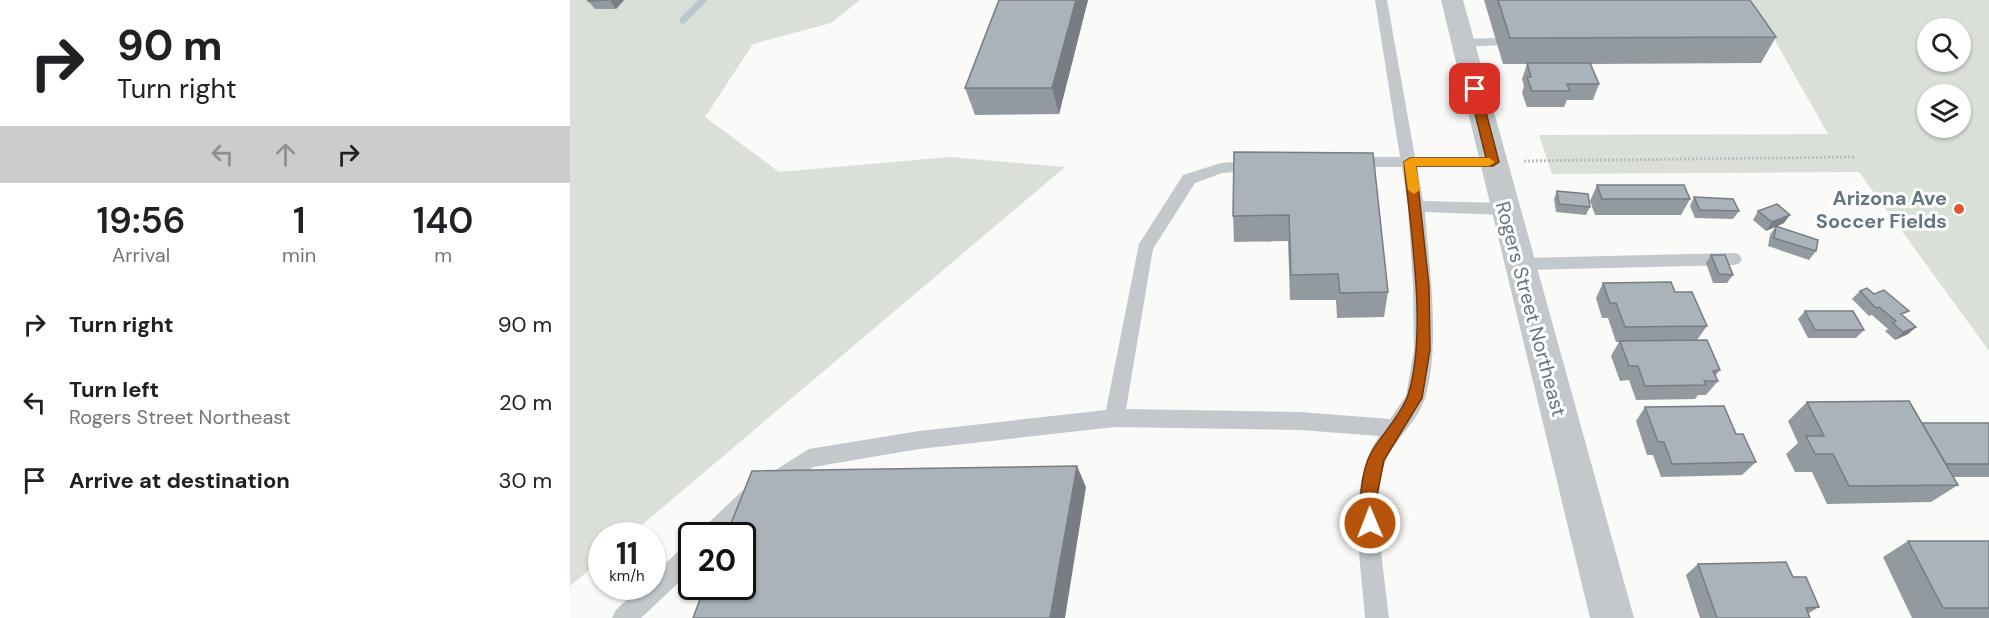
<!DOCTYPE html>
<html lang="en">
<head>
<meta charset="utf-8">
<style>
  body { margin:0; font-family:"DM Sans",sans-serif; background:#f2f2f2; color:#202124; height:100vh; display:flex; flex-direction:column; font-size:22px; white-space:nowrap }
  * { box-sizing:border-box; margin:0 }
  p { font-size:20px; color:#757577 }
  .icon { flex:none; width:33px; height:33px; fill:none; stroke:currentColor; stroke-width:2; stroke-linecap:round; stroke-linejoin:round }
  .map { position:relative; flex:1; overflow:hidden }
  .drawer { display:flex; flex-direction:column; background:#fff; width:570px }
  .drawer>* { flex:none }
  .guide { background:#fff; color:#202124; overflow:hidden }
  .tools { position:absolute; left:1347px; top:18px; display:grid; gap:12px }
  .tools a { display:grid; place-items:center; width:54px; height:54px; border-radius:50%; background:#fff; box-shadow:0 2px 4px #0004; font-size:30px }
  .speed { position:absolute; left:18px; top:522px; display:flex; gap:12px; font-size:30px; font-weight:700; text-align:center }
  .speed>* { display:grid; place-content:center; width:78px; height:78px; border-radius:50%; background:#fff; box-shadow:0 2px 4px #0004; line-height:1 }
  .speed small { font-size:15px; font-weight:400 }
  .speed .limit { border:3px solid #111; border-radius:9px; background:#fff; color:#111 }
  .pin { position:absolute; display:grid; place-items:center; width:51px; height:51px; color:#fff; margin:-26px; border-radius:12px; box-shadow:0 3px 9px #0006 }
  .me { position:absolute; width:66px; margin:-33px; rotate:359deg; stroke-linejoin:round; filter:drop-shadow(0 0 4px #0008) }
  .turn { display:flex; align-items:center; gap:21px; height:126px; padding:0 18px; font-size:27px }
  .turn .icon { width:78px; height:78px; stroke-width:2.5 }
  .turn b { display:block; font-size:42px; line-height:51px }
  .lanes { display:flex; align-items:center; height:57px; padding:0 18px; background:#0003; justify-content:center; gap:30px; direction:ltr }
  .lanes .off { opacity:.35 }
  .eta { display:flex; justify-content:space-evenly; align-items:center; height:102px; text-align:center }
  .eta b { font-size:36px; font-weight:600; line-height:42px }
  ul { padding:0; list-style:none }
  li { display:flex; align-items:center; gap:18px; height:78px; padding:0 18px }
  li div { flex:1 }
  li b { display:block; font-size:22px }
  li em { font-style:normal }
  main { display:flex; flex:1; min-height:0 }
  .map>svg:first-child { display:block }
  .green { fill:#dadfd7; fill-rule:evenodd }
  .lines { fill:none; stroke-linecap:round; stroke-linejoin:round }
  .stream { stroke:#bbc7cb; stroke-width:7 }
  .path { stroke:#bbbfc2; stroke-width:3; stroke-dasharray:2 2; stroke-linecap:butt }
  .service { fill:#c3c8cc; fill-rule:evenodd }
  .minor { fill:#c3c8cc; fill-rule:evenodd }
  .wall { fill:#929a9f }
  .shaded-wall { fill:#777d82 }
  .building { fill:#aab3b9; stroke:#777d82; stroke-width:1.5 }
  .route { fill:#b45309; stroke:#753606; stroke-width:1.5 }
  .slow { fill:#f59e0b }
  .poi-dot { fill:#e4572e; stroke:#fff; stroke-width:2 }
  .labels { text-anchor:middle; dominant-baseline:central; stroke-width:6; stroke-linejoin:round; paint-order:stroke }
  .poi-label { font-size:20px; font-weight:bold; fill:#657683; stroke:#fff; text-anchor:end }
  .street-label { font-size:20px; fill:#657683; stroke:#fff }
</style>
</head>
<body>
<main>
<section class="drawer">
<div class="guide">
<div class="turn"><svg class="icon" aria-label="right" viewBox="0 0 24 24"><path d="M7 20v-9h11M14 6l5 5-5 5"/></svg><div><b>90 m</b>Turn right</div></div>
<div class="lanes"><svg class="icon off" aria-label="left" viewBox="0 0 24 24"><path d="M17 20v-9H6M10 6l-5 5 5 5"/></svg><svg class="icon off" aria-label="ahead" viewBox="0 0 24 24"><path d="M12 20V5M6 11l6-6 6 6"/></svg><svg class="icon" aria-label="right" viewBox="0 0 24 24"><path d="M7 20v-9h11M14 6l5 5-5 5"/></svg></div>
</div>
<div class="eta">
<div><b>19:56</b><p>Arrival</p></div>
<div><b>1</b><p>min</p></div>
<div><b>140</b><p>m</p></div>
</div>
<ul>
<li><svg class="icon" aria-label="right" viewBox="0 0 24 24"><path d="M7 20v-9h11M14 6l5 5-5 5"/></svg><div><b>Turn right</b></div><em>90 m</em></li>
<li><svg class="icon" aria-label="left" viewBox="0 0 24 24"><path d="M17 20v-9H6M10 6l-5 5 5 5"/></svg><div><b>Turn left</b><p>Rogers Street Northeast</p></div><em>20 m</em></li>
<li><svg class="icon" aria-label="arrive" viewBox="0 0 24 24"><path d="M6 21V4h12l-3 4 3 4H6"/></svg><div><b>Arrive at destination</b></div><em>30 m</em></li>
</ul>
</section>
<div class="map">
<svg width="1419" height="618" viewBox="0 0 1419 618">
  <rect width="100%" height="100%" fill="#fafaf8"/>
  <g class="green">
    <polygon points="0,0 290,0 261,23 183,44 135,117 209,172 380,157 495,167 60,535 32,536 31,560 0,586"/>
    <path d="M1182 0H1419V351L1289 172 982 174 969 135 1258 134ZM1358 28H1390V62H1358ZM1358 94H1390V128H1358Z"/>
  </g>
  <g class="lines">
    <polyline class="stream" points="113,20 133,0"/>
    <polyline class="path" points="954,161 1285,157"/>
    <g class="service">
      <path d="M805 0H817L845 157H923L931 162 923 167H847L853 201 935 203 941 205 943 209 941 213 935 215 855 212C859 267 871 345 855 398 848 421 826 438 816 460 800 497 815 577 819 618H795C791 559 775 487 809 436L730 430 545 427 349 449 243 467 188 505 157 536H130L133 528 172 491 239 449 349 431 536 410 569 244 613 175 651 163 687 160 695 165 687 170 652 173 625 183 583 249 556 409 730 412 820 419 836 396 844 350 843 286 838 206 832 167H781L773 162 781 157H830Z"/>
      <polygon points="927,38 932,39 934,42 932,45 893,47 886,43 893,39"/>
      <polygon points="1163,253 1169,254 1172,259 1169,264 1163,265 950,270 944,269 941,264 944,259 950,258"/>
      <polygon points="122,543 122,570 71,618 42,618 46,610 71,586 82,586 82,576 114,546"/>
    </g>
    <polygon class="minor" points="871,0 893,0 1064,618 1020,618"/>
  </g>
  <g class="wall">
    <polygon points="54,0 46,9 25,9 18,1"/>
    <polygon points="429,0 518,0 489,114 405,115 395,88"/>
    <polygon points="914,0 1180,0 1206,37 1191,63 1021,64 1029,84 1023,100 997,100 994,107 957,107 952,93 954,86 952,79 957,64 933,64"/>
    <polygon points="664,152 818,292 814,317 767,318 766,300 720,300 718,241 664,242 663,216"/>
    <polygon points="1027,185 1120,199 1111,215 1025,215 1020,201"/>
    <polygon points="987,191 1020,207 1016,215 986,212 984,199"/>
    <polygon points="1124,197 1169,211 1163,219 1125,218 1120,206"/>
    <polygon points="1188,211 1214,223 1196,231 1183,220"/>
    <polygon points="1206,226 1246,251 1239,260 1198,246 1200,235"/>
    <polygon points="1141,255 1163,275 1157,283 1143,283 1136,263"/>
    <polygon points="1033,283 1105,292 1137,326 1127,340 1150,370 1145,376 1148,381 1136,395 1128,395 1125,399 1066,400 1059,380 1050,381 1041,356 1049,342 1046,342 1038,318 1032,318 1026,298"/>
    <polygon points="1290,291 1333,316 1346,327 1338,334 1325,340 1315,331 1318,329 1302,315 1299,316 1282,299"/>
    <polygon points="1235,311 1294,330 1286,338 1238,338 1228,319"/>
    <polygon points="1237,402 1352,423 1419,423 1419,477 1383,477 1388,485 1361,502 1257,504 1242,472 1225,472 1216,454 1228,443 1218,421"/>
    <polygon points="1075,407 1166,434 1186,462 1172,475 1091,477 1083,455 1077,455 1066,421"/>
    <polygon points="1338,541 1419,541 1419,618 1342,618 1313,557"/>
    <polygon points="1128,564 1223,577 1249,607 1239,613 1240,618 1130,618 1116,575"/>
  </g>
  <g class="shaded-wall">
    <polygon points="40,0 54,0 46,9"/>
    <polygon points="506,0 518,0 489,114 482,88"/>
    <polygon points="1220,215 1214,223 1196,231 1202,222"/>
    <polygon points="1346,327 1338,334 1325,340 1333,332"/>
    <polygon points="507,466 516,487 495,618 480,618"/>
  </g>
  <g class="building">
    <polygon points="19,0 40,0 18,1"/>
    <polygon points="429,0 506,0 482,88 395,88"/>
    <polygon points="928,0 1180,0 1206,37 940,38"/>
    <polygon points="957,63 1020,63 1029,84 997,84 1000,91 962,91 957,77 961,77"/>
    <polygon points="664,152 803,153 818,292 770,293 768,274 721,275 719,215 663,216"/>
    <polygon points="1027,185 1114,185 1120,199 1032,199"/>
    <polygon points="987,191 1018,194 1020,207 989,204"/>
    <polygon points="1124,197 1163,199 1169,211 1130,210"/>
    <polygon points="1207,204 1220,215 1202,222 1188,211"/>
    <polygon points="1206,226 1248,240 1246,251 1204,238"/>
    <polygon points="1141,255 1155,255 1163,275 1149,274"/>
    <polygon points="1101,282 1105,292 1122,292 1137,326 1055,327 1046,303 1040,303 1033,283"/>
    <polygon points="1297,288 1304,294 1314,290 1339,311 1331,314 1346,327 1333,332 1323,323 1326,321 1309,307 1306,308 1290,291"/>
    <polygon points="1235,311 1283,311 1294,330 1245,330"/>
    <polygon points="1137,340 1150,370 1143,371 1148,381 1134,381 1136,385 1075,386 1068,366 1059,366 1050,341"/>
    <polygon points="1339,401 1388,485 1279,486 1263,454 1245,454 1236,436 1254,436 1237,402"/>
    <polygon points="1154,406 1166,434 1173,434 1186,462 1102,464 1094,442 1088,442 1075,407"/>
    <polygon points="1352,423 1419,423 1419,464 1376,464"/>
    <polygon points="507,466 480,618 123,618 135,586 172,586 172,536 156,536 182,471"/>
    <polygon points="1338,541 1419,541 1419,608 1373,608"/>
    <polygon points="1216,562 1223,577 1236,577 1249,607 1236,608 1240,618 1147,618 1128,564"/>
  </g>
  <path class="route" d="M901 86H908L910 89 929 162 923 166H846L859 286 860 350 852 398 814 460 806 500 808 523 805 529 800 531 794 529C786 512 792 469 801 453 811 435 832 414 838 395 858 332 840 229 834 162L840 158H916L899 89Z"/>
  <polygon class="slow" points="840,158 919,158 925,162 919,166 846,166 850,190 844,194 838,190 834,162"/>
  <circle class="poi-dot" cx="1389" cy="209" r="6"/>
  <g class="labels">
    <g class="poi-label">
      <text x="1377" y="198">Arizona Ave<tspan x="1377" dy="23">Soccer Fields</tspan></text>
    </g>
    <g class="street-label">
      <text transform="translate(961 309) rotate(75)">Rogers Street Northeast</text>
    </g>
  </g>
</svg>
<div class="tools">
<a><svg class="icon" aria-label="search" viewBox="0 0 24 24"><circle cx="10" cy="10" r="6"/><path d="M15 15l6 6"/></svg></a>
<a><svg class="icon" aria-label="layers" viewBox="0 0 24 24"><path d="M12 4l9 5-9 5-9-5zM3 14l9 5 9-5"/></svg></a>
</div>
<div class="speed"><div>11<small>km/h</small></div><div class="limit">20</div></div>
<div class="pin" style="left:905px;top:89px;background:#d93025"><svg class="icon" aria-label="arrive" viewBox="0 0 24 24"><path d="M6 21V4h12l-3 4 3 4H6"/></svg></div>
<svg class="me" style="left:800px;top:523px" viewBox="-20 -20 40 40"><circle r="17" fill="#b45309" stroke="#fff" stroke-width="3"/><path d="M0-11L8 9 0 5-8 9z" fill="#fff"/></svg>
</div>
</main>
</body>
</html>
